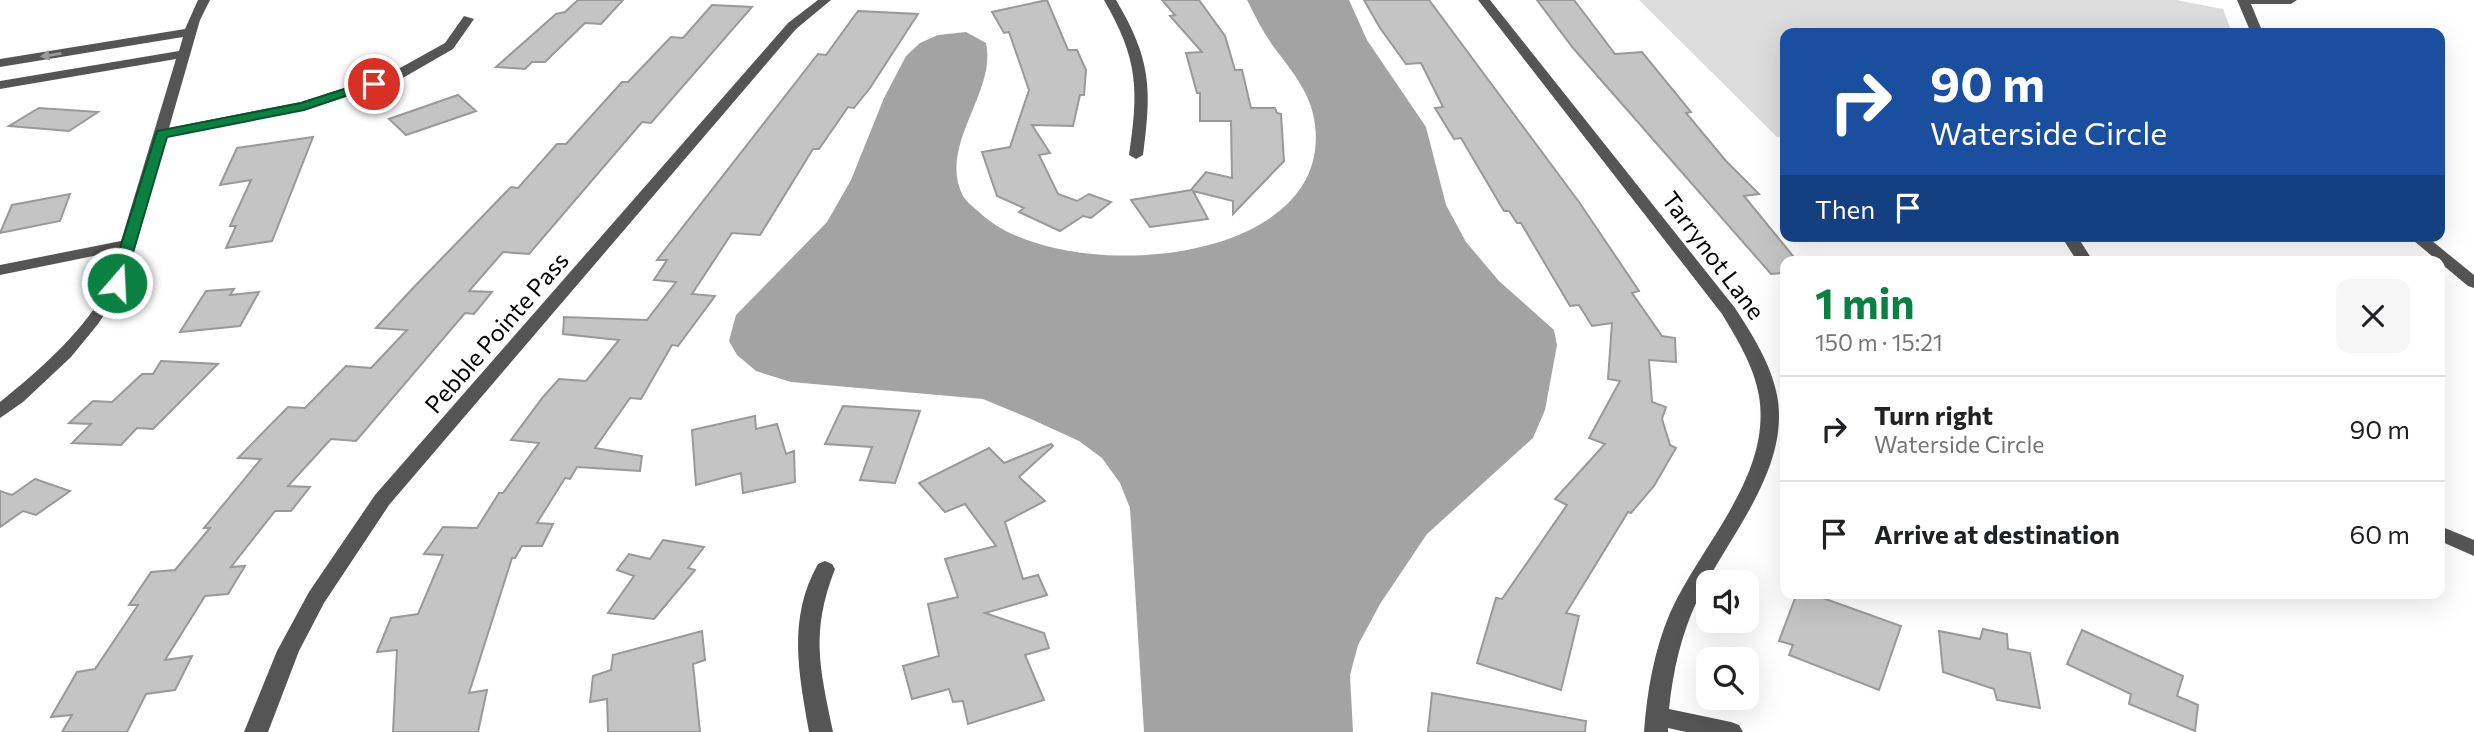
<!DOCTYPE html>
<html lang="en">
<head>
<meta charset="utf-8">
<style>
  body { margin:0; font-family:Commissioner,sans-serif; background:#f6f6f6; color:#202124; height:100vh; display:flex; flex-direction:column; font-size:26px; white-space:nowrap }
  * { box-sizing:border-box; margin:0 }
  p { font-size:23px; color:#757577 }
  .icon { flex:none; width:38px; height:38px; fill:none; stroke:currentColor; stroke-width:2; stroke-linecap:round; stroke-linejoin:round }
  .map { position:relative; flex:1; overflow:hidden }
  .side { position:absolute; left:1780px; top:256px; width:665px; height:343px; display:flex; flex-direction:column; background:#fff; border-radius:14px; box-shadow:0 7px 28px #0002 }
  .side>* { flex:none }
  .hud { position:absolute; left:1780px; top:28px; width:665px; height:214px; border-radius:14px; box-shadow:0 7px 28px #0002; background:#1a4fa0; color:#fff; overflow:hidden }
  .fabs { position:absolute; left:1696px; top:570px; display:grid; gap:14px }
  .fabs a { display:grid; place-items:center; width:63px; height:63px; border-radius:14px; background:#fff; box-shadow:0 7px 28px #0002; font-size:35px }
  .pin { position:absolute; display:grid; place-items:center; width:60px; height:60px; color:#fff; margin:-30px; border:4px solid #fff; border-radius:50%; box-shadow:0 2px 7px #0007 }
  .me { position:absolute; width:77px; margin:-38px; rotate:19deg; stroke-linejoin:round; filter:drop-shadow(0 0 5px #0008) }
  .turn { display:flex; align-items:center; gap:24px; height:147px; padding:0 35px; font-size:32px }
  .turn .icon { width:91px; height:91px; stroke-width:2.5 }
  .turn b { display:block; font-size:49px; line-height:60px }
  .then { display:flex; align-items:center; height:66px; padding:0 35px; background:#0003; gap:14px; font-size:26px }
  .round { display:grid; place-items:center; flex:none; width:74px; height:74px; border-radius:14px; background:#f6f6f6 }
  .summary { display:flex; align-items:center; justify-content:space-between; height:119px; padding:0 35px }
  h1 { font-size:42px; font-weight:700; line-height:52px; color:#0b8043 }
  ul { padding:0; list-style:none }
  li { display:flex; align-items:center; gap:21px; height:105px; padding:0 35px; border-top:2px solid #e0e0e0 }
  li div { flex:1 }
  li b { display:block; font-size:26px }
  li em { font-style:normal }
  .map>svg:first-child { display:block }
  .green { fill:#dcdcdc }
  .water { fill:#a3a3a3 }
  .building { fill:#c4c4c4; stroke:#999; stroke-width:2 }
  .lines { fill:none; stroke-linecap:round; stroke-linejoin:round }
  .minor { fill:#555; fill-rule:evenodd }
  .oneway { fill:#999 }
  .route { fill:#0b8043; stroke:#07532c; stroke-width:2 }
  .labels { text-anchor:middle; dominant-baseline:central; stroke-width:5; stroke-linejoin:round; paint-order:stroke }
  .street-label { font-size:24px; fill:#000; stroke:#fff }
</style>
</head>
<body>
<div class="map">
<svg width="2474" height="732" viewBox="0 0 2474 732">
  <rect width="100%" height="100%" fill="#fff"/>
  <polygon class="green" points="1639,0 2176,0 2223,9 2232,33 1785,33 1785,136 1777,137"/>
  <path class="water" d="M1247 0H1349L1367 40 1426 127 1446 205 1466 242 1499 281 1554 330 1557 345 1545 410 1533 438 1427 534 1380 604 1358 645 1350 675 1353 732H1144L1130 508 1120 483 1102 458 1079 441 1031 419 983 399 791 382 756 371 737 355 729 341 736 315 827 222 851 180 884 98 906 56 920 43 938 35 966 32 986 43C997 93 937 145 963 196 966 201 973 207 978 211 1054 288 1333 269 1315 125 1312 94 1291 70 1273 46 1263 32 1255 16 1247 0Z"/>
  <g class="building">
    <polygon points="578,0 623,0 601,24 585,23 545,62 532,62 525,69 496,67 556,14 565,12"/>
    <polygon points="1047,0 1068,50 1077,50 1086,70 1084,95 1080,95 1073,126 1032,125 1050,153 1039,155 1058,194 1077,201 1089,194 1111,202 1091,218 1083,216 1060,231 1019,212 1024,208 997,196 982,152 1010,147 1029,90 1009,32 1004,33 992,12"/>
    <polygon points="1162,0 1199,0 1225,36 1235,70 1242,70 1251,108 1275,108 1277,113 1281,114 1284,161 1233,214 1233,201 1193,191 1208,219 1150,227 1131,200 1191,190 1206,172 1232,178 1231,121 1200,121 1200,93 1197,93 1186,53 1202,52 1170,16 1175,15"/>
    <polygon points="1364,0 1429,0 1579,202 1639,291 1632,293 1662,336 1675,338 1676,362 1649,360 1652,402 1666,407 1662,419 1670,445 1676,448 1654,486 1631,513 1628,512 1566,613 1579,616 1561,690 1477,663 1496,598 1502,599 1567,505 1555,499 1605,444 1589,438 1620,381 1608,379 1612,323 1592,326 1579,305 1570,306 1521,223 1517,223 1509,211 1504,211 1461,138 1454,139 1435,108 1443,107 1421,63 1406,64 1380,28"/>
    <polygon points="1537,0 1574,0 1615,54 1642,52 1691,112 1686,113 1726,161 1759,194 1744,196 1797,261 1785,261 1785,273 1771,274 1573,48"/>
    <polygon points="712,5 752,7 651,123 642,122 529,254 503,252 469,291 492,292 474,314 465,313 356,441 331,439 288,486 310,487 291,511 275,511 231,567 245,566 228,594 205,596 165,660 192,656 175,690 146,694 127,732 62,732 72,715 51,717 77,672 95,669 138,605 129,605 151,572 175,570 210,528 204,528 261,459 238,458 288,407 305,408 346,366 371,368 407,330 376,328 414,287 511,187 518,188 557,144 566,144 622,82 628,82 671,37 683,38"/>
    <polygon points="858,11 918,14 870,88 854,108 848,107 819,149 813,149 760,235 732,233 692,294 715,296 678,346 672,345 641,399 630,398 595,448 642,456 640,471 577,467 570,479 565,478 537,523 553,524 542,546 522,546 515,558 512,558 469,693 487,690 478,732 393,732 397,650 377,652 391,618 418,614 443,555 424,554 443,527 477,528 499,493 503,493 539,443 511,440 543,397 559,379 586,381 619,340 563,334 564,317 647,320 676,282 654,280 667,260 657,260 818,54 826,55"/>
    <polygon points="458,95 476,111 406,135 389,119"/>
    <polygon points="39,108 98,112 69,131 9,126"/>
    <polygon points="313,137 272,241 226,248 236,226 230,226 251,180 220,185 237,148"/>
    <polygon points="70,194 60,221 0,233 12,205"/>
    <polygon points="234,289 230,295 259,292 240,326 180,332 206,291"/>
    <polygon points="161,361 218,364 153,429 137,428 121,445 72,443 91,424 69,423 93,401 112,402 142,374 153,374"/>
    <polygon points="843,406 920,411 895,483 860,480 872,447 825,444"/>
    <polygon points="755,416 756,429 777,424 786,454 794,451 795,482 743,493 741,473 696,485 692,430"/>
    <polygon points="1051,444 1053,446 1019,477 1045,501 1005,522 1023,579 1038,575 1047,595 985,613 1044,633 1049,648 1025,655 1044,700 968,724 963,701 953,702 949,689 912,699 903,666 939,656 928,604 958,597 945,559 996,546 965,504 945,512 919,483 989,448 1004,463"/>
    <polygon points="35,479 70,491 36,515 23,511 0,527 0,491 12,495"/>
    <polygon points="663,540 704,547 688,568 695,570 654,619 608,613 634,576 617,570 629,554 650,559"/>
    <polygon points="1797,593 1809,593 1901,626 1879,690 1789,655 1793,645 1779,641"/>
    <polygon points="1983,629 2007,634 2008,649 2030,653 2040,708 1997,700 1994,689 1943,672 1939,631 1980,639"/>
    <polygon points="2082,630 2183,676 2177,696 2198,705 2195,731 2129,704 2131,694 2067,664"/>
    <polygon points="702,631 705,660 693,664 700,732 608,732 607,699 590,702 593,676 611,670 613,655"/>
    <polygon points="1432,693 1586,721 1585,732 1428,732"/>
  </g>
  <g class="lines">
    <g class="minor">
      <path d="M198 0H210L200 20 169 128 301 102 391 73 445 43 464 16 474 19 453 49 401 79 309 109 167 137 125 283 98 324 71 357 23 402 0 418V402C37 372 90 327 109 282 113 273 115 261 118 251L0 275V265L121 241 176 59 0 89V81L179 51 183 37 0 67V59L185 29Z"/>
      <polygon points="818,0 831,0 796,29 389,505 324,603 299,651 268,732 244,732 277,651 309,592 375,495 788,23"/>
      <path d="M1104 0H1116C1151 59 1152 88 1143 155L1136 159 1129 155C1139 89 1138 59 1104 0Z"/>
      <path d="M1478 0H1490L1735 308C1752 334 1771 364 1777 395 1791 470 1727 537 1697 601 1681 635 1673 671 1669 709L1731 722 1739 725 1743 732H1686L1668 728V732H1644C1647 691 1654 651 1670 613 1701 544 1772 476 1759 396 1754 366 1737 339 1722 314Z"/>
      <polygon points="2237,0 2297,0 2291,4 2251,4 2263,33 2251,33"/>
      <polygon points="2061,236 2077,236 2093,261 2077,261"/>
      <polygon points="2408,236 2426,236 2474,275 2474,288 2468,286"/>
      <polygon points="2440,526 2474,540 2474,556 2440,541"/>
      <path d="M825 561 832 564 835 569C810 633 820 668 833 732H809C799 673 787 619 818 564Z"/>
    </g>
  </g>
  <defs><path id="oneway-solid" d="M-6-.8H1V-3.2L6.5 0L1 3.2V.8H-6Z" transform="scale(1.75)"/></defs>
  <use class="oneway" href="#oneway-solid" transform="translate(51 55) rotate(171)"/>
  <polygon class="route" points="369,81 380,84 304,110 167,137 124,283 117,288 111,286 109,283 157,131 301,103"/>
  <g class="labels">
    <g class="street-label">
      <text transform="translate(1714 255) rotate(53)">Tarrynot Lane</text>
      <text transform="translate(496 332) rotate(-49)">Pebble Pointe Pass</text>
    </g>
  </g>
</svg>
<div class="fabs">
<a><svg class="icon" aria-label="sound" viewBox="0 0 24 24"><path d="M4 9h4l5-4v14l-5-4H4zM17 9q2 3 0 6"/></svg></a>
<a><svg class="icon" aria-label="search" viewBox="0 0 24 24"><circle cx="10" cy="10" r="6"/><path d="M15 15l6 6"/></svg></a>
</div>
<div class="pin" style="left:374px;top:84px;background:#d93025"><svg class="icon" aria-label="arrive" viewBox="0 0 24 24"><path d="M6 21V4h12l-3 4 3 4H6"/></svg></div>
<svg class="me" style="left:117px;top:283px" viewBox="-20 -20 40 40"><circle r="17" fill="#0b8043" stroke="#fff" stroke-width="3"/><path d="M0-11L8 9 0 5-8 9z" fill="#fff"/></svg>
<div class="hud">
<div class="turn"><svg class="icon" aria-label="right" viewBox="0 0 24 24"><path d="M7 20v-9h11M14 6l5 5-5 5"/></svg><div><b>90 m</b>Waterside Circle</div></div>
<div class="then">Then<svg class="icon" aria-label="arrive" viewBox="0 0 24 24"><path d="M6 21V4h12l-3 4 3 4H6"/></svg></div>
</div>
<section class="side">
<div class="summary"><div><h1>1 min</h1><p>150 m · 15:21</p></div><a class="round"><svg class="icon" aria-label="close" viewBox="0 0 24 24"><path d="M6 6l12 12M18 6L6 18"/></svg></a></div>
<ul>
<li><svg class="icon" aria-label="right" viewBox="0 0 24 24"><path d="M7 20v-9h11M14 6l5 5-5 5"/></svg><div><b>Turn right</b><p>Waterside Circle</p></div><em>90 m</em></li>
<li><svg class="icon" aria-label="arrive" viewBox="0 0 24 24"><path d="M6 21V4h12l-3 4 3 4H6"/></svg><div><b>Arrive at destination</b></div><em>60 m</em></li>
</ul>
</section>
</div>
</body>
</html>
